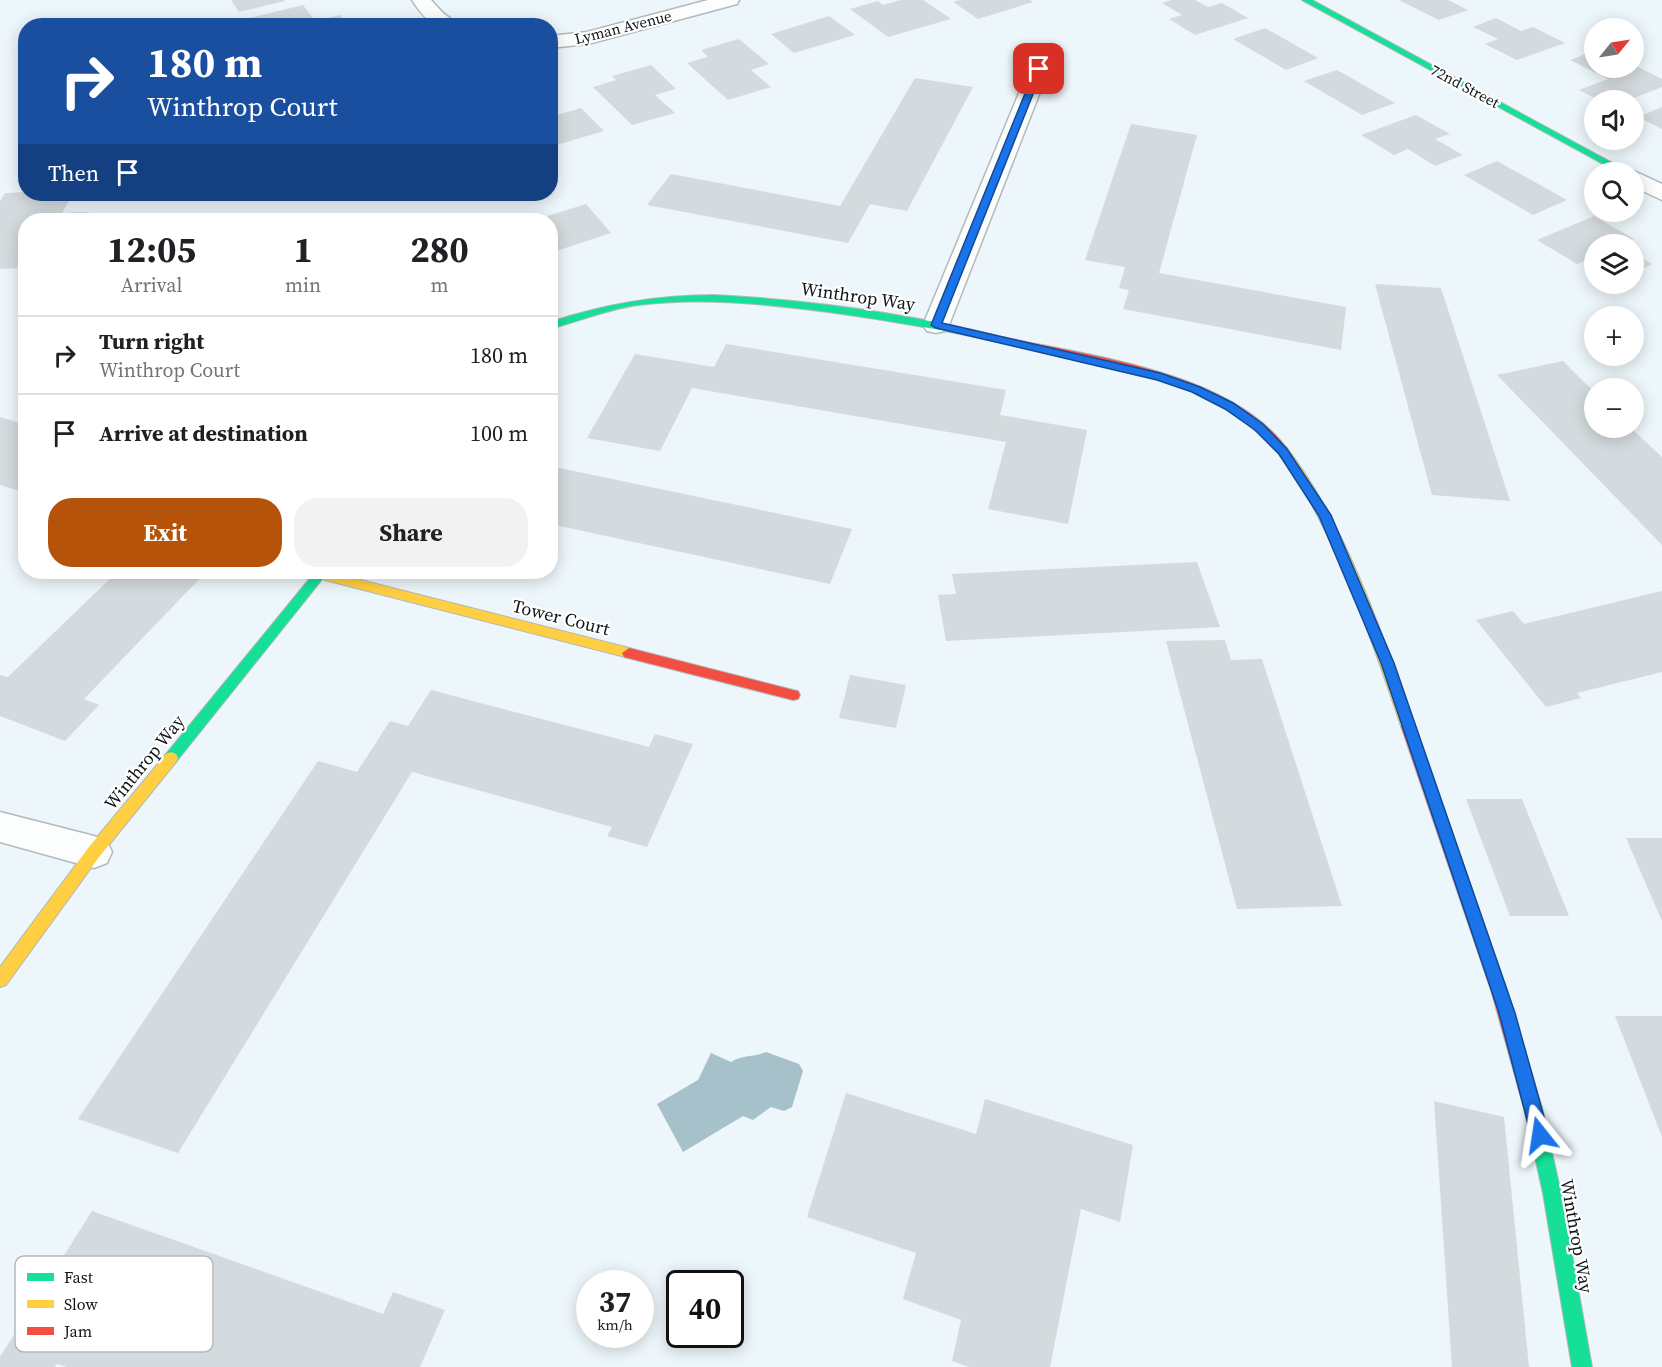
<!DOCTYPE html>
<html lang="en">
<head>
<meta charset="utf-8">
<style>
  body { margin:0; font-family:"Source Serif 4",serif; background:#f2f2f2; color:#202124; height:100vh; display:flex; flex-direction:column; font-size:22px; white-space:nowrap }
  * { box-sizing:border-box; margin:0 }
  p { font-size:20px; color:#757577 }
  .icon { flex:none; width:33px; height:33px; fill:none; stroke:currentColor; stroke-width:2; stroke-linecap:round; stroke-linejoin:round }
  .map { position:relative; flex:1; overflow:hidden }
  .panel { position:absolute; left:18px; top:213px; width:540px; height:366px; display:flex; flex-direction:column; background:#fff; border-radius:24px; box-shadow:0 3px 15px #0003 }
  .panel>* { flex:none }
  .banner { position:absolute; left:18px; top:18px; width:540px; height:183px; border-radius:24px; box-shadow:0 3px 15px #0003; background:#1a4fa0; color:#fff; overflow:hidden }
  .needle { width:39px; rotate:60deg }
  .tools { position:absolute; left:1584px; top:18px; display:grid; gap:12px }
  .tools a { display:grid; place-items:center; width:60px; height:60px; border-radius:50%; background:#fff; box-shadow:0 3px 15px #0003; font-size:30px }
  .speed { position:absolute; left:576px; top:1270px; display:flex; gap:12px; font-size:30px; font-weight:700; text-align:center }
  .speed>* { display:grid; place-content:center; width:78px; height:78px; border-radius:50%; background:#fff; box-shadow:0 3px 15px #0003; line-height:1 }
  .speed small { font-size:15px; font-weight:400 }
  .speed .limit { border:3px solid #111; border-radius:9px; background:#fff; color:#111 }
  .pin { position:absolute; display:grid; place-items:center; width:51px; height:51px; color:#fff; margin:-26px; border-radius:12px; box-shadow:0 3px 9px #0006 }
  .me { position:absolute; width:66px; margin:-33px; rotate:345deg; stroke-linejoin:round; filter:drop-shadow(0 0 4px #0008) }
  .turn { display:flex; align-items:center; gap:21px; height:126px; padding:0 30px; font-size:27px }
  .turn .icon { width:78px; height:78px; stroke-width:2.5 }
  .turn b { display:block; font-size:42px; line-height:51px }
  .then { display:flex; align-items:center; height:57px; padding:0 30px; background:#0003; gap:12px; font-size:22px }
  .eta { display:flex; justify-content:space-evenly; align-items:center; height:102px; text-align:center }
  .eta b { font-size:36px; font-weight:700; line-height:42px }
  .action { display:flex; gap:12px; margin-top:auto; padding:12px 30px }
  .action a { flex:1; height:69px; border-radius:24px; background:#b45309; color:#fff; font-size:24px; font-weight:700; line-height:69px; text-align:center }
  .action a+a { background:#f2f2f2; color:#202124 }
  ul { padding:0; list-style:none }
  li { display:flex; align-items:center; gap:18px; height:78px; padding:0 30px; border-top:2px solid #e0e0e0 }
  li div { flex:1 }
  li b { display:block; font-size:22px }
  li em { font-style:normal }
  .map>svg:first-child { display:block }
  .water { fill:#a6c1ca }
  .building { fill:#d4dbde }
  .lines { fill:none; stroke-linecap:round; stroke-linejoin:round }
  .street-casing { stroke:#b2b9bc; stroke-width:3 }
  .fast-casing { stroke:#b2b9bc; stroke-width:2 }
  .slow-casing { stroke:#b2b9bc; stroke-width:2 }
  .jam-casing { stroke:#b2b9bc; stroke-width:2 }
  .street { fill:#fcfefe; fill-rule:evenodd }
  .fast { fill:#16e098; fill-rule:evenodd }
  .slow { fill:#ffcf43; fill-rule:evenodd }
  .jam { fill:#f24e42; fill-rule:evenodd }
  .route { fill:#1a73e8; stroke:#114b97; stroke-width:1.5 }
  .labels { text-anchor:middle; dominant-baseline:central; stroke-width:4.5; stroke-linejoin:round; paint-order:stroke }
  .far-street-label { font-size:15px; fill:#0f1517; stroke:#fff }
  .street-label { font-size:18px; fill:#0f1517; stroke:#fff }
  .key { fill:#fff; stroke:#b7b9b9; stroke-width:1.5 }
  .key-label { font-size:16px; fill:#0f1517 }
</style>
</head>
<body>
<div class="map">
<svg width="1662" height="1367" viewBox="0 0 1662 1367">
  <rect width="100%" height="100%" fill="#edf6fa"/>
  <path class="water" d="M766 1052 799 1064 803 1071 792 1107 784 1111 771 1107 753 1120 743 1116 683 1152 657 1104 698 1080 711 1053 731 1062C745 1054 752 1058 766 1052Z"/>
  <g class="building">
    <polygon points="231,0 285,0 285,1 239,12"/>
    <polygon points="901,0 923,0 951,19 888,37 850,9 878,1 883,5"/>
    <polygon points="960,0 1030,0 1033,2 978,19 953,2"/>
    <polygon points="1172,0 1195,0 1208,7 1222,3 1248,18 1195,35 1169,19 1182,15 1162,3"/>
    <polygon points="1399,0 1448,0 1468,10 1439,20"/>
    <polygon points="303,5 315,21 340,15 349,26 256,26 250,18"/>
    <polygon points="829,16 855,35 794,53 771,34"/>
    <polygon points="1496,18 1521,31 1533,27 1565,43 1517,60 1485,44 1498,39 1473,27"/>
    <polygon points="1265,28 1318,58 1286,70 1233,39"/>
    <polygon points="739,39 769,64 751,70 771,87 728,100 687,63 708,57 701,50"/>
    <polygon points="1594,51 1594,68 1634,68 1634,65 1662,79 1662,87 1629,100 1599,100 1579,90 1608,79 1570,60"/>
    <polygon points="651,65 676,89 655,95 675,113 632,125 593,87 616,80 612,76"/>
    <polygon points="1337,70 1395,103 1362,115 1304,81"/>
    <polygon points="915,78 973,87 907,211 870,204 848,243 647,205 671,174 840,206"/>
    <polygon points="1662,107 1662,129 1638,117"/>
    <polygon points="581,108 604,131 550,147 550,117"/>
    <polygon points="1416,115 1450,134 1435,139 1463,155 1435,166 1408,149 1394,155 1361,135"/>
    <polygon points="1131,124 1197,135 1159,273 1346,307 1341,350 1123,309 1129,290 1119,288 1125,267 1085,260"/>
    <polygon points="1497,161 1567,200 1533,215 1464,175"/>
    <polygon points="26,192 73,194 62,213 89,212 85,220 26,220 26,268 0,269 0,201 5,193"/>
    <polygon points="586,204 611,233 550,253 550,220 535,220"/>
    <polygon points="1594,216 1634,239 1621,244 1594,244 1594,259 1591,258 1577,264 1537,240"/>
    <polygon points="1634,253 1652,264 1634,273"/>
    <polygon points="1375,284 1441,288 1510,501 1432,495"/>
    <polygon points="726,344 1006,390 1000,415 1087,430 1068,524 988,509 1006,442 692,388 660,451 587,438 635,354 714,367"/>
    <polygon points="1563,361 1594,392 1594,428 1631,428 1662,457 1662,545 1497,375"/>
    <polygon points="0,417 26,425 26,493 0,485"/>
    <polygon points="550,466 852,529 830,584 550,524"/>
    <polygon points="1197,562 1220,627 946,641 938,595 956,594 952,574"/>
    <polygon points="117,572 206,572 84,699 99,705 65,741 0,716 0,675 8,677"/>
    <polygon points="1662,591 1662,672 1577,693 1581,698 1546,707 1476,620 1513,611 1524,624"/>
    <polygon points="1225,640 1231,660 1262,659 1342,906 1237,909 1166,641"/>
    <polygon points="850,675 906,685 896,728 839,718"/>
    <polygon points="431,690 649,747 655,734 693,744 647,847 607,836 612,827 412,772 178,1153 78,1119 318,761 357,772 390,721 408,726"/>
    <polygon points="1466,799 1522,799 1569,916 1510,916"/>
    <polygon points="1626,838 1662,838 1662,921"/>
    <polygon points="1615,1016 1662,1016 1662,1137"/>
    <polygon points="846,1093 976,1134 985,1099 1133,1145 1120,1222 1081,1209 1050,1367 969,1367 952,1361 961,1320 903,1299 916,1253 807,1217"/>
    <polygon points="1434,1101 1504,1117 1529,1367 1452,1367"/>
    <polygon points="92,1211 383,1314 393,1292 445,1310 420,1367 66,1367 57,1364 55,1367 0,1367 0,1357"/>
  </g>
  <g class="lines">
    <g class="street-casing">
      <g id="street">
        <path d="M412 0H431L443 13 460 26C432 26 428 24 412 0Z"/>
        <polygon points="708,0 739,0 737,4 588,44 550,48 550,36 587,32"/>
        <polygon points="1039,63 1046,65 1049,69 949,325 945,331 936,333 927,331 923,325 1029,69 1032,65"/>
        <polygon points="1634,171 1662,184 1662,200 1634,187 1634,172 1629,172"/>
        <polygon points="0,812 94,836 107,841 112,852 107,863 94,868 0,842"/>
      </g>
    </g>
    <g class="fast-casing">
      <g id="fast">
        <polygon points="1302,0 1312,0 1629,172 1618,172"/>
        <path d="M714 295C812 300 912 314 1007 338L1008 340 1003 343C945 330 887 320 828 312 765 304 702 297 638 305 608 309 580 321 550 329V322C605 304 657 295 714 295Z"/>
        <polygon points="315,572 328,572 176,762 171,764 166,762 164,758 166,754"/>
        <polygon points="1533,1100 1539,1102 1542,1108 1561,1193 1592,1367 1572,1367 1543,1193 1524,1108 1527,1102"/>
      </g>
    </g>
    <g class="slow-casing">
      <g id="slow">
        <path d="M1282 446 1286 447C1345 522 1383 636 1415 726L1413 730H1403L1401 726C1375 649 1347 567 1307 496 1298 479 1286 465 1276 450Z"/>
        <polygon points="316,572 329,572 629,648 636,653 629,658 321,579 317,577"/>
        <polygon points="171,752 176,754 178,758 176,762 99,857 6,985 0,987 0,967 89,847 166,754"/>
      </g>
    </g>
    <g class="jam-casing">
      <g id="jam">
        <path d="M1003 337C1090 356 1232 372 1288 450L1282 454 1278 453C1269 444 1261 435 1251 427 1183 369 1083 363 999 342L998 340Z"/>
        <polygon points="629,648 793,690 798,691 800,695 798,699 793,700 624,657 622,653"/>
        <polygon points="1408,720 1413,722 1415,726 1507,990 1542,1108 1539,1114 1533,1116 1527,1114 1524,1108 1491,990 1401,726 1403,722"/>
      </g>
    </g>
    <use href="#street" class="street"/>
    <use href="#fast" class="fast"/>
    <use href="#slow" class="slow"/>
    <use href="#jam" class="jam"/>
  </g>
  <polygon class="route" points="1039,66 1043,69 942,323 1160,373 1200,387 1233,403 1263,424 1287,449 1331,515 1394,663 1515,1013 1549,1135 1546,1141 1540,1144 1534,1141 1531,1135 1499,1013 1381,663 1319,516 1279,454 1255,430 1225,409 1192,392 1157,380 936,328 931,325 1035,69"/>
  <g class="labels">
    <g class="far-street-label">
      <text transform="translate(623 27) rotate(-14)">Lyman Avenue</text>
      <text transform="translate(1465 86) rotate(28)">72nd Street</text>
    </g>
    <g class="street-label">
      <text transform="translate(858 296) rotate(8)">Winthrop Way</text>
      <text transform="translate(561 617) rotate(14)">Tower Court</text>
      <text transform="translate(144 762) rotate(-51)">Winthrop Way</text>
      <text transform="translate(1577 1236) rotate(80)">Winthrop Way</text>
    </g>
  </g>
  <rect x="15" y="1256" width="198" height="96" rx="9" class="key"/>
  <rect x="27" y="1273" width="27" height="8" fill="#16e098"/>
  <rect x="27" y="1300" width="27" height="8" fill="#ffcf43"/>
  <rect x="27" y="1327" width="27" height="8" fill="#f24e42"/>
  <g class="key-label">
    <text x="64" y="1283">Fast</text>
    <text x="64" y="1310">Slow</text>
    <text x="64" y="1337">Jam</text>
  </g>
</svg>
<div class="tools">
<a><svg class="needle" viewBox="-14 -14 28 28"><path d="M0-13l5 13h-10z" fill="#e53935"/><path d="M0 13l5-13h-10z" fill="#757577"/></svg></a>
<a><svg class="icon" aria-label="sound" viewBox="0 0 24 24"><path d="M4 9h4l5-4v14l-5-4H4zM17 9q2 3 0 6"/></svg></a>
<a><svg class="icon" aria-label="search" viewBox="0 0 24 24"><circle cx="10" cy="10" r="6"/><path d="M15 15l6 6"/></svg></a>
<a><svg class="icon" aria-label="layers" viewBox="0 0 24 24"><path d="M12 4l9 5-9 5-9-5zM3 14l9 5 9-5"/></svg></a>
<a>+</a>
<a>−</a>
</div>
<div class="speed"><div>37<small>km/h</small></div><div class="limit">40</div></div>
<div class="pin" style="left:1039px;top:69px;background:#d93025"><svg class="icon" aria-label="arrive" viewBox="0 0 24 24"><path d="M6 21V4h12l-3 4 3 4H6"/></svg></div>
<svg class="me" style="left:1540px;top:1135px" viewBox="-20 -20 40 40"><path d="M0-17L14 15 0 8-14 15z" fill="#1a73e8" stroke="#fff" stroke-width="4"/></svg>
<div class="banner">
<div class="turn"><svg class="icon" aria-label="right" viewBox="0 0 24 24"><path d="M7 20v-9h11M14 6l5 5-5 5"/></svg><div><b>180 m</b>Winthrop Court</div></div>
<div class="then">Then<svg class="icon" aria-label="arrive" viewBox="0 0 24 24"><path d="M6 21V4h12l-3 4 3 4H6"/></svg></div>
</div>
<section class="panel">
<div class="eta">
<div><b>12:05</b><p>Arrival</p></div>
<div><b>1</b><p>min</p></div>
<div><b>280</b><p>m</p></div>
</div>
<ul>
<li><svg class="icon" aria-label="right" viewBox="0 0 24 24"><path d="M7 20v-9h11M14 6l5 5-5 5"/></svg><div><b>Turn right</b><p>Winthrop Court</p></div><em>180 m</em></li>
<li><svg class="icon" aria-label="arrive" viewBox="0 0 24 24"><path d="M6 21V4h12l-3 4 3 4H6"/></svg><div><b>Arrive at destination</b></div><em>100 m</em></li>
</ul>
<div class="action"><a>Exit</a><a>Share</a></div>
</section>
</div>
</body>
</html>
